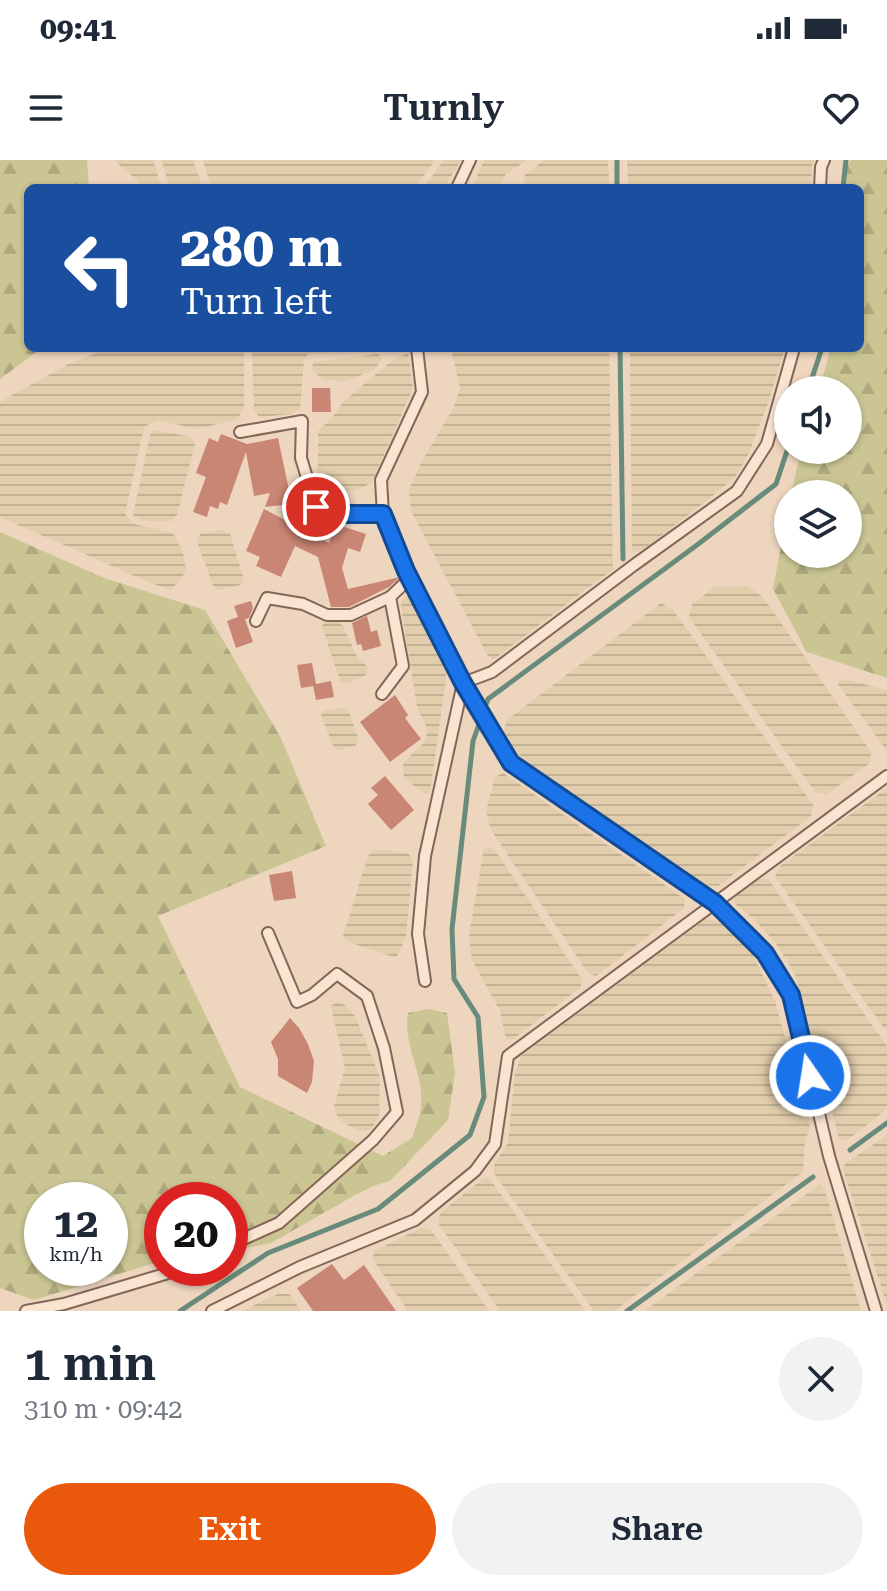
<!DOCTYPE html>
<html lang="en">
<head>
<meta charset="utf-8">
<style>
  body { margin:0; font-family:"Roboto Serif",serif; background:#f2f2f3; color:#1f2937; height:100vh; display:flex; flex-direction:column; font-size:30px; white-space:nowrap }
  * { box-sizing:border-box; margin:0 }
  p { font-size:26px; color:#747a83 }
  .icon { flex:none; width:44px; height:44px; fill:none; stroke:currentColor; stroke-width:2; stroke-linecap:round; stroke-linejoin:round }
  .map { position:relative; height:1151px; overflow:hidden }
  .details { display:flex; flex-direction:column; background:#fff; flex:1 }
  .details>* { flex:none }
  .top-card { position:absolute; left:24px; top:24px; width:840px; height:168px; border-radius:12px; box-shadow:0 2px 6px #0004; background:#1a4fa0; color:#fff; overflow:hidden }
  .fabs { position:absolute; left:774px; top:216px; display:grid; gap:16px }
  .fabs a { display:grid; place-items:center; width:88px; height:88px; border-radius:50%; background:#fff; box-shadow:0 2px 6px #0004; font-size:40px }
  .speed { position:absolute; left:24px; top:1022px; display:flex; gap:16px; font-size:40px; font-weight:700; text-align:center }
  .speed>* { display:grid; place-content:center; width:104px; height:104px; border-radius:50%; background:#fff; box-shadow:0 2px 6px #0004; line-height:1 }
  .speed small { font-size:20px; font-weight:400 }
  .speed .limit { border:12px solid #d22; background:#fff; color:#111 }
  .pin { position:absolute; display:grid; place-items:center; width:68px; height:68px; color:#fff; margin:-34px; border:4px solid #fff; border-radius:50%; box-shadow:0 2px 8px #0007 }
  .me { position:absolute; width:88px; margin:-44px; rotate:347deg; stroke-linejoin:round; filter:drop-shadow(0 0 6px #0008) }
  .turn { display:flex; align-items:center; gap:28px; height:168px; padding:0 24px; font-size:36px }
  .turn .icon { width:104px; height:104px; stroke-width:2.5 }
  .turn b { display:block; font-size:56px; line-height:68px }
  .round { display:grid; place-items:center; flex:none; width:84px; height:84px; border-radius:42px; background:#f2f2f3 }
  .overview { display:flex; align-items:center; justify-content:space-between; height:136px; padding:0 24px }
  h1 { font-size:48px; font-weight:600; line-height:60px }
  .action { display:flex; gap:16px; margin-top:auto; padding:16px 24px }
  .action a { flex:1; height:92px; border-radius:48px; background:#ea580c; color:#fff; font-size:32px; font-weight:600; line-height:92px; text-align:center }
  .action a+a { background:#f2f2f3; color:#1f2937 }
  .status { display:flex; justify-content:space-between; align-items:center; height:56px; padding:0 40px; background:#fff; direction:ltr }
  .status svg { height:22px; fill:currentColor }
  header { display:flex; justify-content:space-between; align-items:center; height:104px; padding:0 24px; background:#fff; font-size:36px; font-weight:600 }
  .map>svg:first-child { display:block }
  .farmland { fill:url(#farmland-rules) }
  .forest { fill:url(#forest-firs); fill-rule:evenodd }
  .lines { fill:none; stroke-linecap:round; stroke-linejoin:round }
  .stream { stroke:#698b7c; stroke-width:5 }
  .building { fill:#ca8675 }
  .lane-casing { stroke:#846657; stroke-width:14 }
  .lane { stroke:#f8e4d1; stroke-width:10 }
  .route-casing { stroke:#114b97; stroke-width:20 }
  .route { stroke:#1a73e8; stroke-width:14 }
</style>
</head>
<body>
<div class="status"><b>09:41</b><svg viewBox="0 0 49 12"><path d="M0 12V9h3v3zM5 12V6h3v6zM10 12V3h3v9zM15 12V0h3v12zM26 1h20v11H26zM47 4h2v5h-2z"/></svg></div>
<header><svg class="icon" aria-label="menu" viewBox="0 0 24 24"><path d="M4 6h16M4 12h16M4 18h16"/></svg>Turnly<svg class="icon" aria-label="heart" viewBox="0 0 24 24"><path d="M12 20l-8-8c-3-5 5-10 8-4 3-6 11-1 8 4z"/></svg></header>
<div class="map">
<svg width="887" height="1151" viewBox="0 0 887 1151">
  <defs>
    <pattern id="farmland-rules" width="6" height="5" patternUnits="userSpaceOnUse" patternTransform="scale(2)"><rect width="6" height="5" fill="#e2ceac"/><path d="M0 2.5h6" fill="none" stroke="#c2b193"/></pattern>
    <pattern id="forest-firs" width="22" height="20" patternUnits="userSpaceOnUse" patternTransform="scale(2)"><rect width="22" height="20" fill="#cac593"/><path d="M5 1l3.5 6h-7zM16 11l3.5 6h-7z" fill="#aea97e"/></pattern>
  </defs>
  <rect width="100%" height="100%" fill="#edd5be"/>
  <g class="farmland">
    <polygon points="117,0 153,0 162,28 143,28 137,20 117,3"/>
    <polygon points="162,0 193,0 203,28 169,28"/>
    <polygon points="203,0 435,0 415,28 211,28"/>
    <polygon points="444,0 461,0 444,28 423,28"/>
    <polygon points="484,0 527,0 506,14 498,28 472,28"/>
    <polygon points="544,0 608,0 609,26 606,28 528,28 524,22 525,15"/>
    <polygon points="627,0 815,0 812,5 811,28 628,28"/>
    <polygon points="104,188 244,188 244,245 238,259 197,269 157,260 144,267 125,354 134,364 173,373 183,393 186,412 171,430 151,423 0,357 0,242 70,203 102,191"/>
    <polygon points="252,188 402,188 308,194 304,200 300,249 291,254 259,257 254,249"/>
    <polygon points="451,188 609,188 613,409 494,499 488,496 411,351 409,329 422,301 454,247 460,228"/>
    <polygon points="630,188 785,188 768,243 748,295 736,316 715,334 645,388 637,392 632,389"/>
    <polygon points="408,193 413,228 372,322 359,330 337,333 323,328 318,312 318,271 332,258 343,242 394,199"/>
    <polygon points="378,194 382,199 375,209 347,221 324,220 312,210 313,202"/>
    <polygon points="155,270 191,277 195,284 177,355 172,361 141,361 133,355 150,275"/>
    <polygon points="220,370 230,374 244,420 240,425 218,430 213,425 197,382 200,374"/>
    <polygon points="747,426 763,437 871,592 870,603 827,634 815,632 689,457 692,445 714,427"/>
    <polygon points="406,436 410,436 447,511 430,632 425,634 404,618 403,603 425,582 428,570 417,547 402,453 401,442"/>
    <polygon points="661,443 673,450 813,645 811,656 718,726 707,725 524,601 513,587 504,571 507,560"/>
    <polygon points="326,462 339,462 343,466 358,499 368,507 366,515 347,524 340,521 322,466"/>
    <polygon points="844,519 887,530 887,591 837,523"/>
    <polygon points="343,547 349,552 359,580 355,586 339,590 334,588 321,555 324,551"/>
    <polygon points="503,613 685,739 684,748 596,816 588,813 491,670 486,651 495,617"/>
    <polygon points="887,628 887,872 775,717 780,706"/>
    <polygon points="493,687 582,820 580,828 513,879 506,879 500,851 472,800 469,776 484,688"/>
    <polygon points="375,689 408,693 413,700 406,777 397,796 391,796 349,782 343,776 368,696"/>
    <polygon points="760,719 768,719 887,886 887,949 846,981 839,978 795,814 775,782 752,757 735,744 734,737"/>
    <polygon points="706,759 719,762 750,789 775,841 810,968 805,981 803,1012 614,1151 594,1151 493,1012 495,1003 508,983 515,912 522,895"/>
    <polygon points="337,842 345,845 355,856 380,917 379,956 371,970 359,971 338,959 334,946 345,908 331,846"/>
    <polygon points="887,975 887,1145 843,1009 845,1004"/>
    <polygon points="484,1018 490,1019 585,1151 500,1151 438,1063 440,1053"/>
    <polygon points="819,1025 824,1028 861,1151 644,1151"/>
    <polygon points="421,1068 430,1069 489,1151 408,1151 372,1098 376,1090"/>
    <polygon points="278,1134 289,1134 301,1151 242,1151"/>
  </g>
  <g class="forest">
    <polygon points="0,0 87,0 89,28 28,28 28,188 42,188 0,219"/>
    <polygon points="851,0 887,0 887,518 807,492 773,429 788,349 788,394 848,394 848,334 791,334 801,290 848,290 848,230 819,230 831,188 860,188 860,28 846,28 847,6"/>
    <path d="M0 372 104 418 205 450 281 578 326 686 158 756 240 927 383 996 412 978C415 968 420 957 421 947 425 915 402 884 408 853L429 849 447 853 455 913 448 960 390 1021 373 1026 355 1035 271 1083 230 1091V1040H162V1102L148 1105 34 1140 0 1128ZM42 1040H110V1108H42Z"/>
  </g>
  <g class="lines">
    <g class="stream">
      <polyline points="617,0 617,28"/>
      <polyline points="843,28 846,0"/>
      <polyline points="620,188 623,399"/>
      <polyline points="808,230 822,188"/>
      <polyline points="850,990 887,963"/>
      <polyline points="180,1151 268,1093 378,1049 470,975 484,937 478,857 454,819 452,769 473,581 488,539 697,385 776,324 788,288"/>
      <polyline points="627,1151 813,1017"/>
    </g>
  </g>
  <g class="building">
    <polygon points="312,228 330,228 331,252 312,252"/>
    <polygon points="221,274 247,284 278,278 292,344 265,347 270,333 254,336 246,292 227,345 220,342 218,349 210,346 207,357 193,352 206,317 196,313 209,278 218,282"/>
    <polygon points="264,349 329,383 335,364 366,374 360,392 348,388 342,408 348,429 400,417 389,427 349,447 331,447 318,397 295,386 281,417 256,406 260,397 246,391"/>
    <polygon points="251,441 253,448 249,458 245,459 253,482 236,488 227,461 238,457 234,446"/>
    <polygon points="367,456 371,472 377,470 381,486 363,491 361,484 357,485 352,463"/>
    <polygon points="312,503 316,524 331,521 334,537 316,540 313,526 301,528 297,505"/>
    <polygon points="395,535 408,555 405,558 421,579 390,602 360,562"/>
    <polygon points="385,616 414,650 391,670 368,644 378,635 371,628"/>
    <polygon points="292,711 296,738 274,741 269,715"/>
    <polygon points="290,858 299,868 308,884 314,901 312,922 307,933 278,916 278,899 271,882"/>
    <polygon points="332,1104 344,1120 364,1105 396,1151 313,1151 297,1128"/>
  </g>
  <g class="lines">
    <g class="lane-casing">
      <g id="lane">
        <polyline points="457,28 470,0"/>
        <polyline points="820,28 821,7 824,0"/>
        <polyline points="417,188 422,232 381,320 383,354 406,411 463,523 511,603 715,743 765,793 791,835 829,996 876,1151"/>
        <polyline points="240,272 302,261 301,298 316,347 337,354 383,354"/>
        <polyline points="256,461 267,438 303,444 327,455 351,455 390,437 410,418"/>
        <polyline points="463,523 492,512 634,405 737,331 767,284 794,188"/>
        <polyline points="382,534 403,506 390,437"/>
        <polyline points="425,821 418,774 425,696 463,523"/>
        <polyline points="230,1085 279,1063 373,980 397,952 384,888 367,836 337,814 312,835 297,842 268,773"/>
        <polyline points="26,1151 64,1144 165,1114 179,1108"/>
        <polyline points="212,1151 300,1107 415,1060 475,1011 495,984 508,896 887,616"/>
      </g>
    </g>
    <use href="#lane" class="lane"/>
  </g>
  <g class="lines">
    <g class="route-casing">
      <polyline id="route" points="316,347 337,354 383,354 406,411 463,523 511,603 715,743 765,793 791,835 810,916"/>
    </g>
    <use href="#route" class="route"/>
  </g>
</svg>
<div class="fabs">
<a><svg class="icon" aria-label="sound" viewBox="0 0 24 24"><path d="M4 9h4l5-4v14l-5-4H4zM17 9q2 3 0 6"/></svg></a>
<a><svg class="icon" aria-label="layers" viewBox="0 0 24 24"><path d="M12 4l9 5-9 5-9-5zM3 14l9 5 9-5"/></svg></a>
</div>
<div class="speed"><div>12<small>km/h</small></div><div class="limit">20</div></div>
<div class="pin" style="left:316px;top:347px;background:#d93025"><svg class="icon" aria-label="arrive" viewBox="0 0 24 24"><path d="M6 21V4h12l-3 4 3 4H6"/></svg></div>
<svg class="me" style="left:810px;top:916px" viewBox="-20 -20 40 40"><circle r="17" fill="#1a73e8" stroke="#fff" stroke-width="3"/><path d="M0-11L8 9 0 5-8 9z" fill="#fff"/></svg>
<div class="top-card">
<div class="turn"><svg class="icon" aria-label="left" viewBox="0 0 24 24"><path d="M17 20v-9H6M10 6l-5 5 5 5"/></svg><div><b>280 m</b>Turn left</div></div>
</div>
</div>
<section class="details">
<div class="overview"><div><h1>1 min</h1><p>310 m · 09:42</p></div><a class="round"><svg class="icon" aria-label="close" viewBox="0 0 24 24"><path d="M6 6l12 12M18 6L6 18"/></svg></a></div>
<div class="action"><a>Exit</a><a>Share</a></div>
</section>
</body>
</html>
